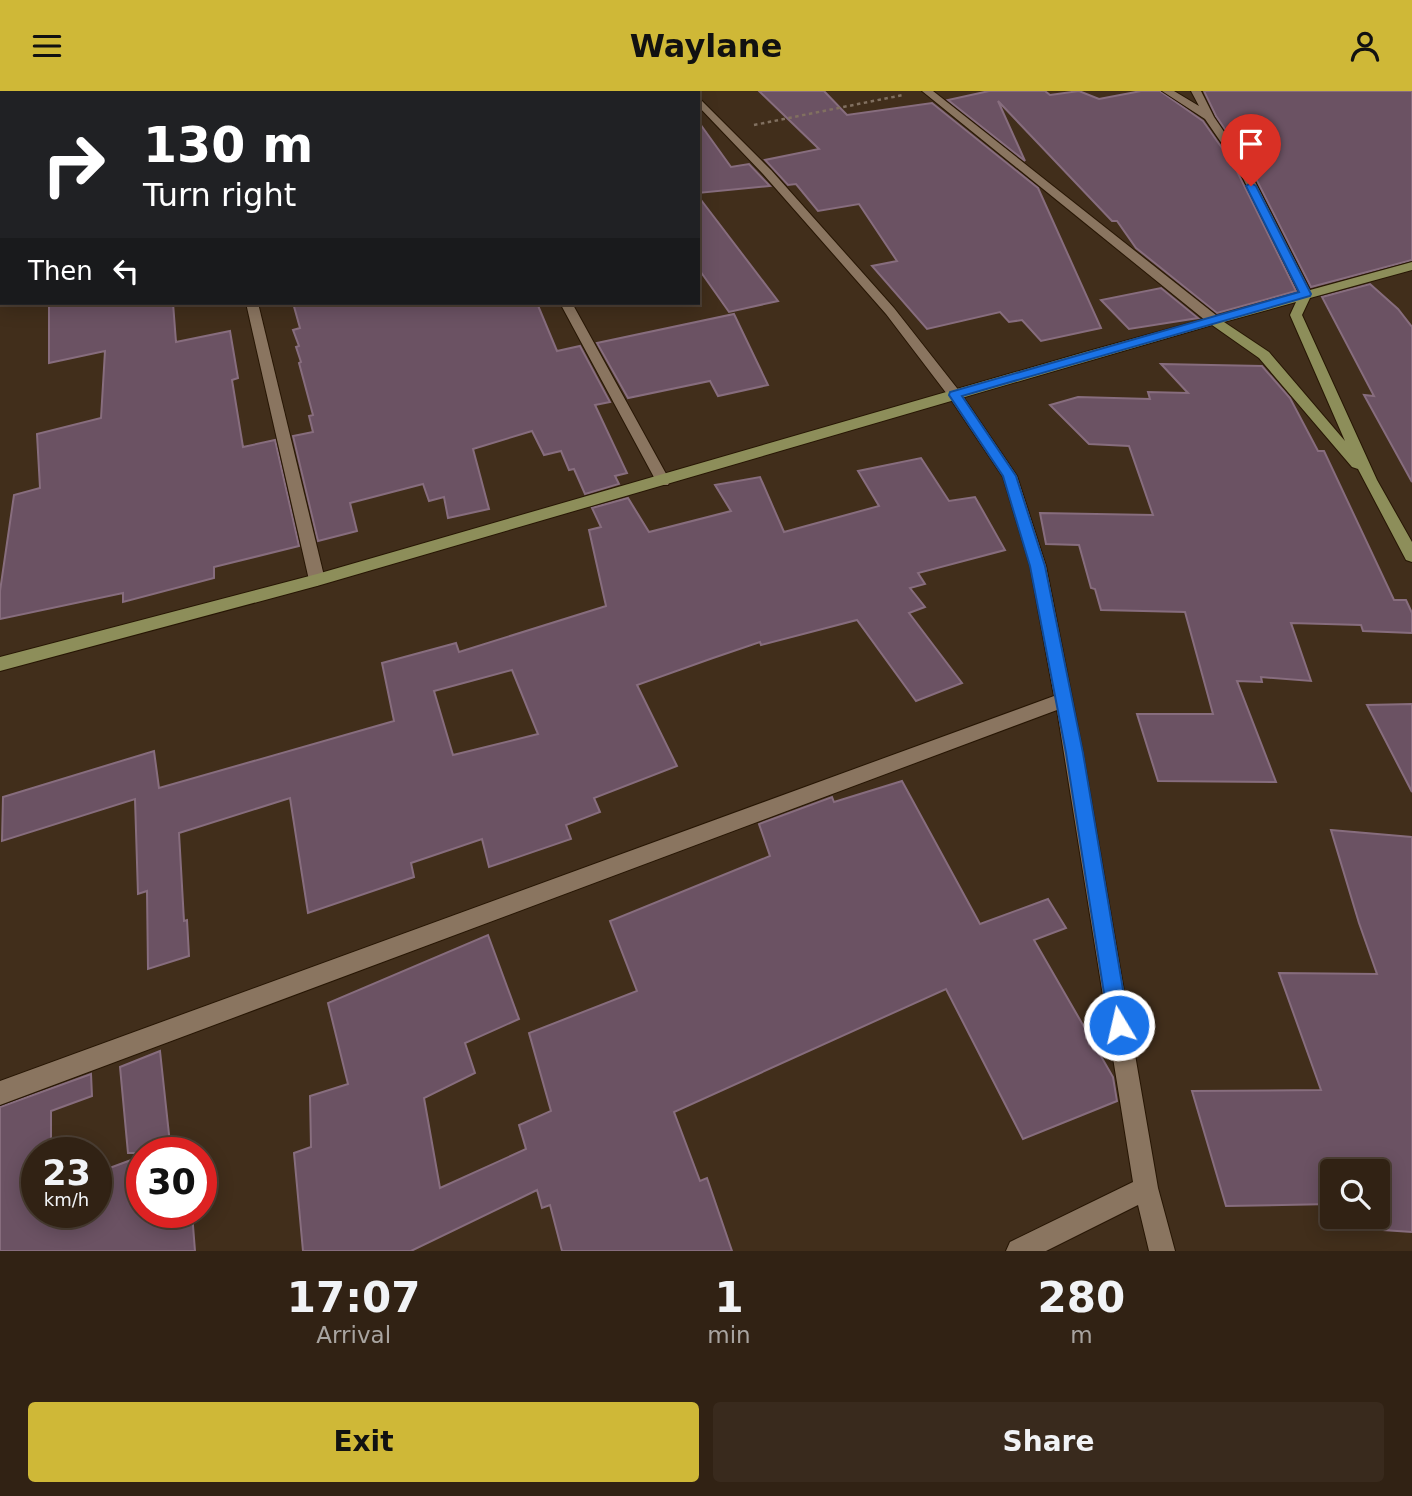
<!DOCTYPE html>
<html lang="en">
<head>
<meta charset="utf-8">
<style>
  body { margin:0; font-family:"DejaVu Sans",sans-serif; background:#392a1d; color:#f1f3f6; height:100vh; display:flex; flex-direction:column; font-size:26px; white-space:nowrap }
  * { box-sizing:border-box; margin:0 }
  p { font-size:23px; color:#a8a4a0 }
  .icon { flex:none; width:38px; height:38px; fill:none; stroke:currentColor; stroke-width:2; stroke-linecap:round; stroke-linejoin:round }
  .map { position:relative; height:1160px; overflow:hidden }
  .panel { display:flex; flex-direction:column; background:#312214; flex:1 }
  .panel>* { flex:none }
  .top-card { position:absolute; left:0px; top:0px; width:700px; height:214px; box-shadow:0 4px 18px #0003,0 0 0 2px #4c3f34; background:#202124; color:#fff; overflow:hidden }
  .tools { position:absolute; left:1320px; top:1068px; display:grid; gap:14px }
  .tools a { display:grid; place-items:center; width:70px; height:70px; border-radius:7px; background:#312214; box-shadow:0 4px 18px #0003,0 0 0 2px #4c3f34; font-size:35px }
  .speed { position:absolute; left:21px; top:1046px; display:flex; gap:14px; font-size:35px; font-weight:700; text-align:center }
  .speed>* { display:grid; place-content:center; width:91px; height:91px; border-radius:50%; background:#312214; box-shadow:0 4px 18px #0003,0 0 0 2px #4c3f34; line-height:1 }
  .speed small { font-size:18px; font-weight:400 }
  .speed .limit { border:10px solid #d22; background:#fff; color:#111 }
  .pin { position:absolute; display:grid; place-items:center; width:60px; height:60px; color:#fff; margin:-72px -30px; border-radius:50% 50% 50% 0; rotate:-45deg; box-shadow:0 0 7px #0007 }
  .pin .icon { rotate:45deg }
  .me { position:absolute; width:77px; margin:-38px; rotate:351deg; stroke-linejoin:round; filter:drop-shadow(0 0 5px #0008) }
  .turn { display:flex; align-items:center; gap:24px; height:147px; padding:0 28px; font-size:32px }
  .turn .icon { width:91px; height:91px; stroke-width:2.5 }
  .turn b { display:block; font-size:49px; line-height:60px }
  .then { display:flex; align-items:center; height:66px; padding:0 28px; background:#0003; gap:14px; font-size:26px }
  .eta { display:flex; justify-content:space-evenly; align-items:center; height:119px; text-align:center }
  .eta b { font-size:42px; font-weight:700; line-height:49px }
  .cta { display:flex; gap:14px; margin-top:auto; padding:14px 28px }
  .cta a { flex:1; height:80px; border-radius:7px; background:#cfb837; color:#111; font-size:28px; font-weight:700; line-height:80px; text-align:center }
  .cta a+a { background:#392a1d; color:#f1f3f6 }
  header { display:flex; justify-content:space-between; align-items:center; height:91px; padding:0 28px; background:#cfb837; color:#111; font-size:32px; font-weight:700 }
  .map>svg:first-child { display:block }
  .building { fill:#6b5263; stroke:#876d7e; stroke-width:2; fill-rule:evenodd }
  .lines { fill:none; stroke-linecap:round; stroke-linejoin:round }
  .street-casing { stroke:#271604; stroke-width:2 }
  .secondary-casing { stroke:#271604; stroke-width:2 }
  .path { stroke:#817060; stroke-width:2.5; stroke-dasharray:3.5 3.5; stroke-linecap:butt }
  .street { fill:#8a7560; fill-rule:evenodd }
  .secondary { fill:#8d8e5a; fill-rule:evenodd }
  .route { fill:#1a73e8; stroke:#114b97; stroke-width:2 }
</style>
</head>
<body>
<header><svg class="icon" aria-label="menu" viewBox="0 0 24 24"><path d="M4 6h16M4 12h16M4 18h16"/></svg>Waylane<svg class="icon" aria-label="person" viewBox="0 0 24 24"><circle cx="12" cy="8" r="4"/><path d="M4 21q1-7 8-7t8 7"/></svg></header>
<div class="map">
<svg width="1412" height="1160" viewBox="0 0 1412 1160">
  <rect width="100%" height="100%" fill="#412e1b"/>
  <g class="building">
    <polygon points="759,0 824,0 847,24 932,12 1038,97 1101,237 1041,250 1022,229 1009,231 1000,221 927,238 872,175 897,170 859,113 818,120 796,93 788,94 765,69 819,58"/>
    <polygon points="989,0 1045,0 1050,4 1079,0 1099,8 1141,0 1160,0 1203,30 1234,74 1296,200 1217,222 1136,157 1117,130 1112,130 998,10 1025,70 948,9"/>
    <polygon points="1204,0 1412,0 1412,169 1311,196 1248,72 1216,25"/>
    <polygon points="698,30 731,76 749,73 770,95 698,102"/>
    <polygon points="698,105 778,210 729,221 698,177"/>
    <polygon points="1370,193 1398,218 1412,236 1412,391 1364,304 1374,305 1322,206"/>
    <polygon points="1161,197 1198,227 1129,238 1101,209"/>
    <polygon points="49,212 173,212 176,251 230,240 238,287 232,289 243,356 275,349 299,455 214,476 214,487 123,511 123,502 0,528 0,500 14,404 40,397 37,343 101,327 105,260 49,272"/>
    <polygon points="293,212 537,212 557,260 580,255 610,311 595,314 627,382 615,385 619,393 585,403 574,378 569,379 561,360 544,364 532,340 473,358 489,418 448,427 444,406 429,410 423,393 350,412 357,440 318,450 293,345 313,341 309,325 313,324 299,272 301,271 296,256 299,255 293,239 300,237"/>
    <polygon points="734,223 768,294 718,305 710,290 628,307 597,252"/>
    <polygon points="1161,273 1262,275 1290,307 1318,360 1324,360 1394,509 1406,509 1412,522 1412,542 1363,540 1361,534 1291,532 1311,590 1261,586 1262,591 1237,590 1276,691 1158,690 1137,623 1213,623 1185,521 1101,519 1095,498 1091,497 1079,454 1046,453 1040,422 1153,424 1129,355 1089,353 1050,314 1078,306 1150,308 1148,301 1188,302"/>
    <path d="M921 367 949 410 975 406 1005 459 918 482 925 493 910 497 925 516 909 522 962 592 916 610 857 529 761 554 760 551 713 567 637 594 677 675 594 707 600 721 566 734 571 748 489 776 482 748 411 772 414 786 308 822 290 707 179 742 184 830 187 829 189 865 148 878 147 800 138 803 135 708 2 750 3 706 154 660 159 697 394 630 382 572 456 552 459 561 606 515 589 439 601 436 592 417 628 407 649 441 731 420 715 394 760 386 784 441 879 415 858 380ZM512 579 538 643 453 664 434 600Z"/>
    <polygon points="1412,613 1412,701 1367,614"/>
    <polygon points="902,690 980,833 1048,808 1066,837 1034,849 1113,986 1117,1010 1023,1048 946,898 674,1021 700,1090 707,1087 732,1160 562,1160 550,1114 542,1117 537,1099 411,1160 303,1160 294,1062 311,1056 310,1005 348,993 328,912 488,844 519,928 465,952 475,982 424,1007 440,1097 526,1058 519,1034 551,1020 529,942 637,900 610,830 770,765 759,733 832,706 834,711"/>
    <polygon points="1331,739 1412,746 1412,1141 1368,1138 1364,1125 1377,1125 1377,1080 1332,1080 1332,1113 1226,1115 1192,1000 1321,999 1279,882 1377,883 1359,832"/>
    <polygon points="160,960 171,1062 128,1062 120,976"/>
    <polygon points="91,983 92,1005 51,1020 51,1062 37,1062 37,1122 96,1122 96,1082 142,1065 142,1122 192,1122 195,1160 0,1160 0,1016"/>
  </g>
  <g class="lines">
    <g class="street-casing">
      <g id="street">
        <polygon points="197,0 207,0 208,2 198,2"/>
        <polygon points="442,0 452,0 453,2 443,2"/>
        <polygon points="922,0 933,0 1221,228 1221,234 1211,234"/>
        <polygon points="1162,0 1174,0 1199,15 1191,0 1201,0 1214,26 1246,73 1312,203 1310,206 1306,207 1300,203 1236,73 1205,28"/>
        <polygon points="698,6 771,79 894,217 960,301 1017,385 1046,475 1083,662 1158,1097 1175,1160 1149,1160 1138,1114 1046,1160 1006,1160 1010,1151 1133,1091 1057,619 0,1014 0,990 1054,605 1030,475 1003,386 950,307 886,223 763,83 698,15"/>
        <polygon points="246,212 258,212 325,489 317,495 309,489"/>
        <polygon points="560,212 572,212 670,390 668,394 658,394 656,390"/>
      </g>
    </g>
    <g class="secondary-casing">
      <path id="secondary" d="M1412 171V179L1310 207 1302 224 1377 389 1412 451V471L1406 469 1358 378 1352 376 1259 267 1212 234 317 495 0 580V566L317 483 1085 261ZM1296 211 1290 224 1345 350 1269 261 1224 231Z"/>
    </g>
    <polyline class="path" points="754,34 903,4"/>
    <use href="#street" class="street"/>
    <use href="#secondary" class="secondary"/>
  </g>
  <polygon class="route" points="1251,92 1256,95 1311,203 1310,205 962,305 1016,385 1045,475 1083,662 1129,934 1126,941 1119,944 1112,941 1109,934 1066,662 1030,475 1003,385 949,304 950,301 1299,201 1246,95"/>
</svg>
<div class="tools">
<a><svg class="icon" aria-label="search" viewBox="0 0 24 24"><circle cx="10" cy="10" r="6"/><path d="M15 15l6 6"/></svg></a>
</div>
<div class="speed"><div>23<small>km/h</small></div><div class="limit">30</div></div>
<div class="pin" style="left:1251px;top:95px;background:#d93025"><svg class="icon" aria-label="arrive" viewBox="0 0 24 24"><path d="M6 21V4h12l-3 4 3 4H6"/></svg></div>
<svg class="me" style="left:1119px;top:934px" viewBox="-20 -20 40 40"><circle r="17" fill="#1a73e8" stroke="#fff" stroke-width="3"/><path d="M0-11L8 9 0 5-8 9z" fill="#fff"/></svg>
<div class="top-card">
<div class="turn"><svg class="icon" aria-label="right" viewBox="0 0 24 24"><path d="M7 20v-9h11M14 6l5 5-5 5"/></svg><div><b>130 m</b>Turn right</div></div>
<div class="then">Then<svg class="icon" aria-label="left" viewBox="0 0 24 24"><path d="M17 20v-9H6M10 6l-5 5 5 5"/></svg></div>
</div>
</div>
<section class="panel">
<div class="eta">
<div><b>17:07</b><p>Arrival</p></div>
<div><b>1</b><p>min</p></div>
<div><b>280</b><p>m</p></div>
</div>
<div class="cta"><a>Exit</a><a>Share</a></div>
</section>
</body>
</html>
